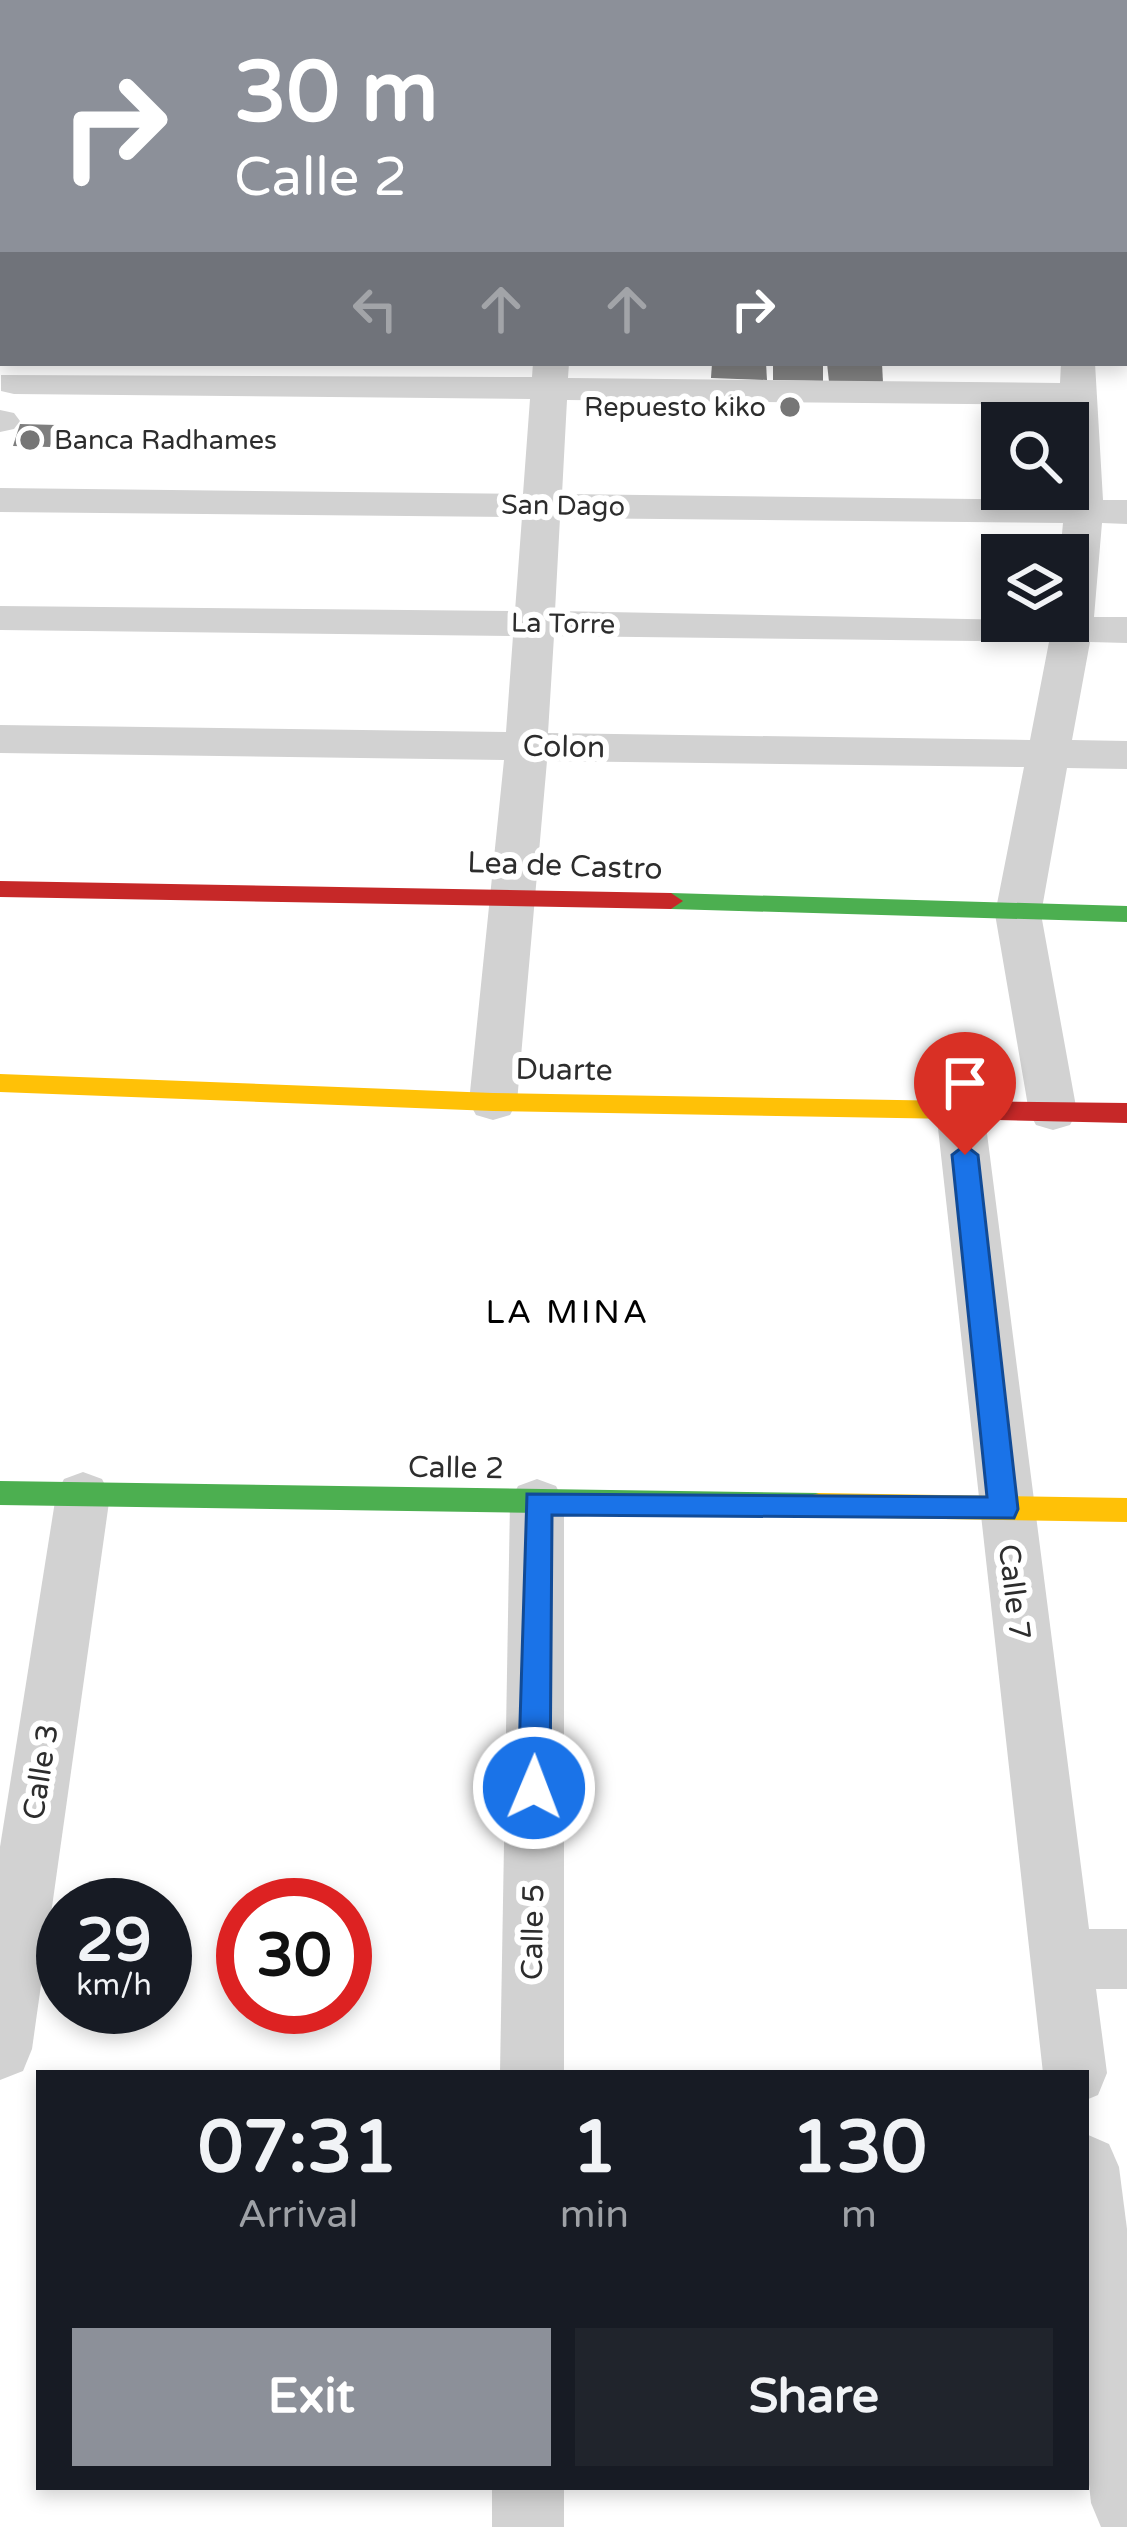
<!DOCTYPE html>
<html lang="en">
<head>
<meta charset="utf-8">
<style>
  body { margin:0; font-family:"Varela Round",sans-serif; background:#20242c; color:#f1f3f6; height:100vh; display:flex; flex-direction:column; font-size:45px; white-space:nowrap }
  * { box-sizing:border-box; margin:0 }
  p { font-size:39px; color:#9ea1a6 }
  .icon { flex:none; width:66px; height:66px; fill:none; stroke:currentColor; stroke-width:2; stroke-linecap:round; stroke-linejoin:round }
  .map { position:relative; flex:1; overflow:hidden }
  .details { position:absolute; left:36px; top:2070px; width:1053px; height:420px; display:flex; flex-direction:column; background:#171b24; border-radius:0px; box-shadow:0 6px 18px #0003 }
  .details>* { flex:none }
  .top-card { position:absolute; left:0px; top:0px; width:1128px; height:366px; box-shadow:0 6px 18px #0003; background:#8c9099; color:#fff; overflow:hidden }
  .tools { position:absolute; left:981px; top:402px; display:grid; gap:24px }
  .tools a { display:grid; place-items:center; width:108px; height:108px; border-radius:0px; background:#171b24; box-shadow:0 6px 18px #0003; font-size:60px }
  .speed { position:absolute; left:36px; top:1878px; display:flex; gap:24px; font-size:60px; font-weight:700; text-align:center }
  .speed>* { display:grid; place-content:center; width:156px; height:156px; border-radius:50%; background:#171b24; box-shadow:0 6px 18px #0003; line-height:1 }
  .speed small { font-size:30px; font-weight:400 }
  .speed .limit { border:18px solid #d22; background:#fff; color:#111 }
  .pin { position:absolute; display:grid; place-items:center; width:102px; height:102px; color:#fff; margin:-123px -51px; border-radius:50% 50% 50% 0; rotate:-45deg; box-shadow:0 0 12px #0007 }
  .pin .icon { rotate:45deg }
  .me { position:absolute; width:132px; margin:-66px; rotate:1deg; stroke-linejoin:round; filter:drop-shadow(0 0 9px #0008) }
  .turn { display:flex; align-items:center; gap:42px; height:252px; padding:0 36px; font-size:54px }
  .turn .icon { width:156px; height:156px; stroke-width:2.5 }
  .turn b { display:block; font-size:84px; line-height:102px }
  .lanes { display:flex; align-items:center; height:114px; padding:0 36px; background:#0003; justify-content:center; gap:60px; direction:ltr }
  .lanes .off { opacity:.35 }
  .eta { display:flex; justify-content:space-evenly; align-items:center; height:204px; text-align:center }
  .eta b { font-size:72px; font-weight:700; line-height:84px }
  .primary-button { display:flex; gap:24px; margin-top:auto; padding:24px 36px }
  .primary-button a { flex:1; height:138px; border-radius:0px; background:#8c9099; color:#fff; font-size:48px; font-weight:700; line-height:138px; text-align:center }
  .primary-button a+a { background:#20242c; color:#f1f3f6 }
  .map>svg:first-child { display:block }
  .building { fill:#7e7e7e }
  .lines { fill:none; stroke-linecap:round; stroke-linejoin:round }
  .street { fill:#d2d2d2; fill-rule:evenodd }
  .fast { fill:#4caf50; fill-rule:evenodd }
  .slow { fill:#ffc107; fill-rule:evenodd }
  .jam { fill:#c62828; fill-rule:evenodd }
  .route { fill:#1a73e8; stroke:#114b97; stroke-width:3 }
  .poi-dot { fill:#767676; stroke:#fff; stroke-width:4.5 }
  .labels { text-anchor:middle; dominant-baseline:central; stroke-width:12; stroke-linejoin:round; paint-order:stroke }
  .far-poi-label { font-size:27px; fill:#2d2d2d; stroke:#fff; text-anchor:end }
  .far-street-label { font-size:27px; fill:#2d2d2d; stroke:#fff }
  .street-label { font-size:30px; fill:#2d2d2d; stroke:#fff }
  .neighbourhood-label { font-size:33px; letter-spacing:3px; fill:#000; stroke:#fff }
</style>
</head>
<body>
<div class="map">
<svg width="1127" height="2527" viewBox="0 0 1127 2527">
  <rect width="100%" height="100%" fill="#fff"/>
  <g class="building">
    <polygon points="712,363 766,363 767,380 711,378"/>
    <polygon points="773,363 823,363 823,381 773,380"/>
    <polygon points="827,363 882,363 883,383 829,382"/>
    <polygon points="20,424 57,425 50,447 13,446"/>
  </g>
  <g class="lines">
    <g class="street">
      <polygon points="0,0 15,0 17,3 3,3 0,14"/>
      <polygon points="162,0 408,0 160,3"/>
      <polygon points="735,0 766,0 768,3 737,3"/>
      <polygon points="931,0 975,0 973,3"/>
      <rect x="1125" y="70" width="2" height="18"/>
      <rect x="0" y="183" width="3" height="20"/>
      <polygon points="0,278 3,278 3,300 0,299"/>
      <rect x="1125" y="303" width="2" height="22"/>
      <path d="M533 363H569L568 378 1060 383 1061 363H1095L1103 500H1127V524L1102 523 1094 617H1127V643L1090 642 1072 740 1127 741V769L1067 768 1041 914 1077 1112 1070 1125 1053 1130 1036 1125 1029 1112 995 914 1024 767 547 761 517 1102 510 1115 493 1120 476 1115 469 1102 504 760 0 753V725L506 732 513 636 0 630V606L515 611 522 517 0 512V488L523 494 530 399 14 394 1 391V375L532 377ZM567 400 1061 405 1062 423H1068L1064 500 562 494ZM560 518 1063 523 1060 555H1068V621L555 611ZM554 636 1049 642 1030 740 548 733Z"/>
      <polygon points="0,410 14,413 20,421 14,429 0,432"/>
      <polygon points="960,1092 977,1097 984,1110 1089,1929 1127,1929 1127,1989 1096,1989 1107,2073 1098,2095 1086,2100 1086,2073 1043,2073 936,1110 943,1097"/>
      <polygon points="83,1472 102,1479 110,1495 32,2049 23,2071 0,2080 0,1847 56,1495 64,1479"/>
      <polygon points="537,1479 556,1486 564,1502 564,2073 500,2073 510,1502 518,1486"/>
      <polygon points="1086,2134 1109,2144 1119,2167 1127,2229 1127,2527 1101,2527 1091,2503 1086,2456"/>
      <rect x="492" y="2487" width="72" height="40"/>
    </g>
    <g class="fast">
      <polygon points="671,893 1127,906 1127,922 671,909 659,901"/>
      <polygon points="0,1481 819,1493 829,1496 834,1505 829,1514 819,1517 0,1505"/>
    </g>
    <g class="slow">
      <polygon points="0,1074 493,1093 957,1101 970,1110 957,1119 493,1111 0,1092"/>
      <polygon points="819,1493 1127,1498 1127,1522 819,1517 809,1514 804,1505 809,1496"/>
    </g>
    <g class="jam">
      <polygon points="0,881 671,893 683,901 671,909 0,897"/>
      <polygon points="957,1101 1127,1103 1127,1123 957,1119 944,1110"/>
    </g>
  </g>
  <polygon class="route" points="965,1145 978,1155 1018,1509 1014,1518 552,1515 550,1788 546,1798 534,1802 523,1798 518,1788 527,1494 987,1497 952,1155"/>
  <g class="poi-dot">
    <circle cx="790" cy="407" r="12"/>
    <circle cx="30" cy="440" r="12"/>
  </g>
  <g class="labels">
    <g class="far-poi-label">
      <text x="766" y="407">Repuesto kiko</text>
      <text x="54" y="440" text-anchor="start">Banca Radhames</text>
    </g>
    <g class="far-street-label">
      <text transform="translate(563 506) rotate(1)">San Dago</text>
      <text transform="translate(563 624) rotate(1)">La Torre</text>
    </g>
    <g class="street-label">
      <text transform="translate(564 747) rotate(1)">Colon</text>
      <text transform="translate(565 866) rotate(2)">Lea de Castro</text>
      <text transform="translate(564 1070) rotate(1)">Duarte</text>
      <text transform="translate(456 1468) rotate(1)">Calle 2</text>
      <text transform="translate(1014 1592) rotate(83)">Calle 7</text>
      <text transform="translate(41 1772) rotate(-81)">Calle 3</text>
      <text transform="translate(533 1932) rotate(-89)">Calle 5</text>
    </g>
    <g class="neighbourhood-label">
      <text x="568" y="1312">LA MINA</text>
    </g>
  </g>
</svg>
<div class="tools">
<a><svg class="icon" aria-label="search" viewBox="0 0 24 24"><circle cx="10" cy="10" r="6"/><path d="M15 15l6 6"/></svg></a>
<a><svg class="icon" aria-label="layers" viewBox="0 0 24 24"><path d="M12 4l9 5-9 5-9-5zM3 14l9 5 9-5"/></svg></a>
</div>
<div class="speed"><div>29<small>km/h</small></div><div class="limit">30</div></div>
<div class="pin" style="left:965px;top:1155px;background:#d93025"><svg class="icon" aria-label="arrive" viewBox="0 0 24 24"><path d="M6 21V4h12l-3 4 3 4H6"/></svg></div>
<svg class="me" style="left:534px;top:1788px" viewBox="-20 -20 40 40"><circle r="17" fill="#1a73e8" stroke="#fff" stroke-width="3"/><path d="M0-11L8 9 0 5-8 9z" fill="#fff"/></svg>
<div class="top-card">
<div class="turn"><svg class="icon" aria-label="right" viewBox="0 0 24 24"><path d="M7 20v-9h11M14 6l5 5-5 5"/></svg><div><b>30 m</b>Calle 2</div></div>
<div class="lanes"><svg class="icon off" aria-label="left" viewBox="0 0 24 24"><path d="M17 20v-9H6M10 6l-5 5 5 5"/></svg><svg class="icon off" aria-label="ahead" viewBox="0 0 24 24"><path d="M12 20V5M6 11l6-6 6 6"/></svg><svg class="icon off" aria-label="ahead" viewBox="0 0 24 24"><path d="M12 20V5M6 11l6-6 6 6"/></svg><svg class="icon" aria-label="right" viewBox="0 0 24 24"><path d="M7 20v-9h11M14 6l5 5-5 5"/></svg></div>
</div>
<section class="details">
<div class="eta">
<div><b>07:31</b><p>Arrival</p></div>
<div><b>1</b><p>min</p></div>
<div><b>130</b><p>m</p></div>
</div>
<div class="primary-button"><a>Exit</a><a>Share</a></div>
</section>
</div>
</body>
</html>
